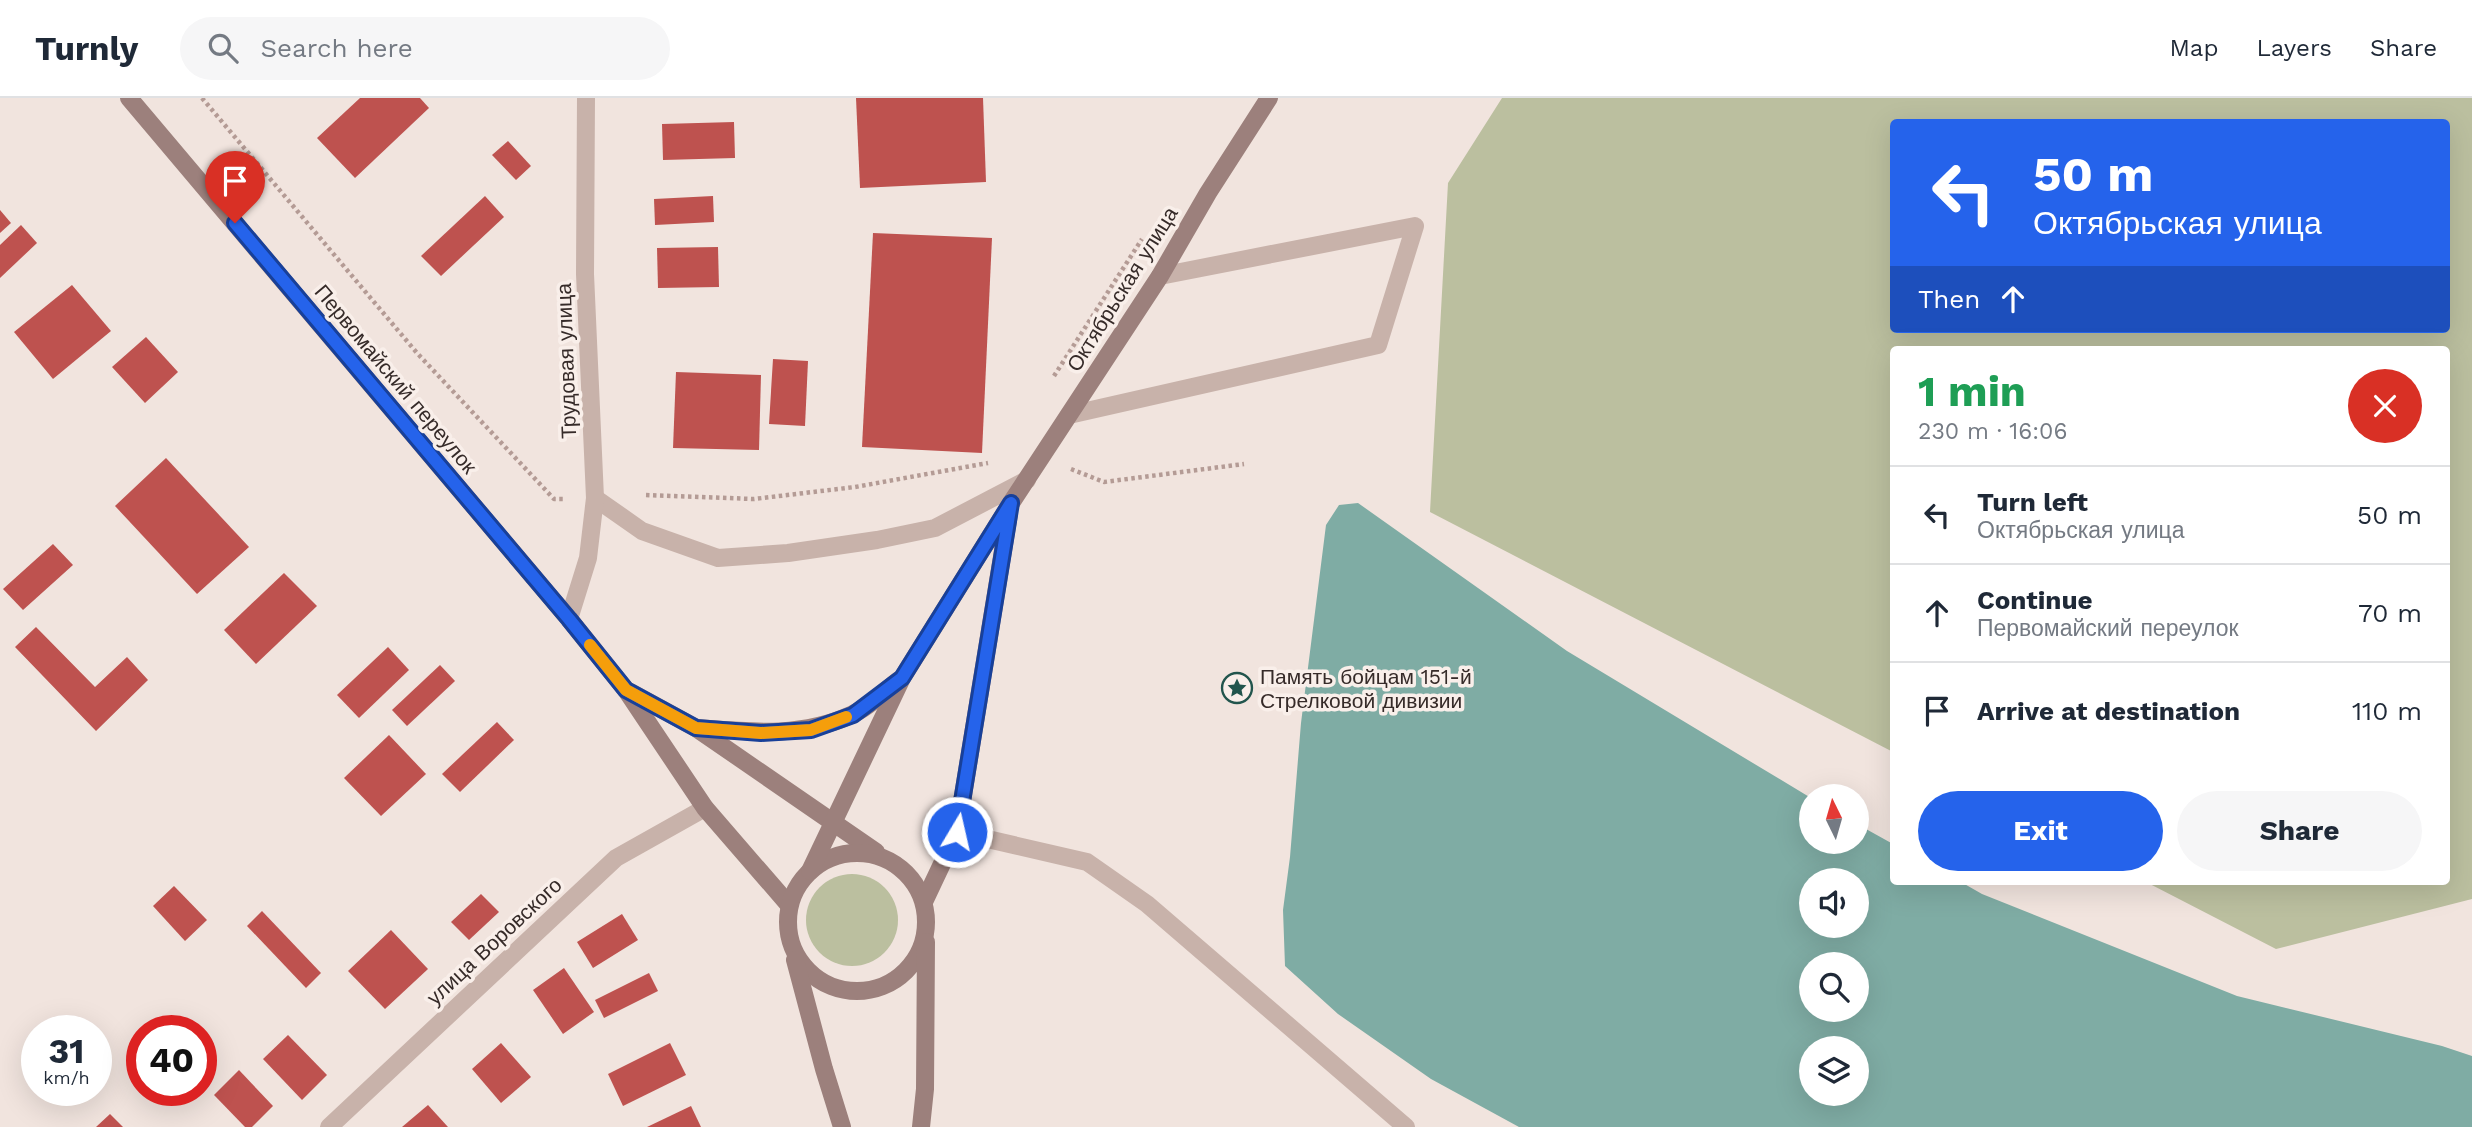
<!DOCTYPE html>
<html lang="en">
<head>
<meta charset="utf-8">
<style>
  body { margin:0; font-family:"Work Sans",sans-serif; background:#f6f6f7; color:#1f2937; height:100vh; display:flex; flex-direction:column; font-size:26px; white-space:nowrap }
  * { box-sizing:border-box; margin:0 }
  p { font-size:23px; color:#747a83 }
  .icon { flex:none; width:38px; height:38px; fill:none; stroke:currentColor; stroke-width:2; stroke-linecap:round; stroke-linejoin:round }
  .map { position:relative; flex:1; overflow:hidden }
  .drawer { position:absolute; left:1890px; top:248px; width:560px; height:539px; display:flex; flex-direction:column; background:#fff; border-radius:7px; box-shadow:0 7px 28px #0002 }
  .drawer>* { flex:none }
  .banner { position:absolute; left:1890px; top:21px; width:560px; height:214px; border-radius:7px; box-shadow:0 7px 28px #0002; background:#2563eb; color:#fff; overflow:hidden }
  .needle { width:46px; rotate:355deg }
  .controls { position:absolute; left:1799px; top:686px; display:grid; gap:14px }
  .controls a { display:grid; place-items:center; width:70px; height:70px; border-radius:50%; background:#fff; box-shadow:0 7px 28px #0002; font-size:35px }
  .speed { position:absolute; left:21px; top:917px; display:flex; gap:14px; font-size:35px; font-weight:700; text-align:center }
  .speed>* { display:grid; place-content:center; width:91px; height:91px; border-radius:50%; background:#fff; box-shadow:0 7px 28px #0002; line-height:1 }
  .speed small { font-size:18px; font-weight:400 }
  .speed .limit { border:10px solid #d22; background:#fff; color:#111 }
  .pin { position:absolute; display:grid; place-items:center; width:60px; height:60px; color:#fff; margin:-72px -30px; border-radius:50% 50% 50% 0; rotate:-45deg; box-shadow:0 0 7px #0007 }
  .pin .icon { rotate:45deg }
  .me { position:absolute; width:77px; margin:-38px; rotate:9deg; stroke-linejoin:round; filter:drop-shadow(0 0 5px #0008) }
  .turn { display:flex; align-items:center; gap:24px; height:147px; padding:0 28px; font-size:32px }
  .turn .icon { width:91px; height:91px; stroke-width:2.5 }
  .turn b { display:block; font-size:49px; line-height:60px }
  .then { display:flex; align-items:center; height:66px; padding:0 28px; background:#0003; gap:14px; font-size:26px }
  .round { display:grid; place-items:center; flex:none; width:74px; height:74px; border-radius:37px; background:#f6f6f7 }
  .head { display:flex; align-items:center; justify-content:space-between; height:119px; padding:0 28px }
  h1 { font-size:42px; font-weight:700; line-height:52px; color:#1e9e55 }
  .button { display:flex; gap:14px; margin-top:auto; padding:14px 28px }
  .button a { flex:1; height:80px; border-radius:42px; background:#2563eb; color:#fff; font-size:28px; font-weight:700; line-height:80px; text-align:center }
  .button a+a { background:#f6f6f7; color:#1f2937 }
  ul { padding:0; list-style:none }
  li { display:flex; align-items:center; gap:21px; height:98px; padding:0 28px; border-top:2px solid #e0e1e3 }
  li div { flex:1 }
  li b { display:block; font-size:26px }
  li em { font-style:normal }
  header { display:flex; align-items:center; gap:42px; box-sizing:border-box; height:98px; padding:0 35px; background:#fff; border-bottom:2px solid #e0e1e3 }
  header strong { font-size:33px }
  nav { display:flex; gap:38px; margin-inline-start:auto; font-size:24px }
  .search { width:490px; height:63px; background:#f6f6f7; display:flex; align-items:center; gap:18px; box-sizing:border-box; padding:0 24px; border-radius:38px; color:#747a83; font-size:26px }
  .map>svg:first-child { display:block }
  .green { fill:#bbbf9f; fill-rule:evenodd }
  .water { fill:#7faca4; fill-rule:evenodd }
  .building { fill:#be524f }
  .lines { fill:none; stroke-linecap:round; stroke-linejoin:round }
  .path { stroke:#b49b95; stroke-width:4.5; stroke-dasharray:3.5 3.5; stroke-linecap:butt }
  .lane { stroke:#c8b2aa; stroke-width:18 }
  .street { stroke:#c8b2aa; stroke-width:18 }
  .secondary { stroke:#9c807c; stroke-width:18 }
  .route-casing { stroke:#184099; stroke-width:18 }
  .route { stroke:#2563eb; stroke-width:12 }
  .slow { stroke:#f59e0b; stroke-width:12 }
  .labels { text-anchor:middle; dominant-baseline:central; stroke-width:7; stroke-linejoin:round; paint-order:stroke }
  .street-label { font-size:21px; fill:#362b29; stroke:#f9efea }
  .poi-label { font-size:21px; fill:#362b29; stroke:#f9efea; text-anchor:start }
</style>
</head>
<body>
<header>
<strong>Turnly</strong>
<div class="search"><svg class="icon" aria-label="search" viewBox="0 0 24 24"><circle cx="10" cy="10" r="6"/><path d="M15 15l6 6"/></svg>Search here</div>
<nav><a>Map</a><a>Layers</a><a>Share</a></nav>
</header>
<div class="map">
<svg width="2472" height="1029" viewBox="0 0 2472 1029">
  <rect width="100%" height="100%" fill="#f1e4de"/>
  <g class="green">
    <path d="M1502 0H2472V801L2276 851 2146 784H2446V252H1894L1893 654 1430 414 1448 85ZM1894 24H2446V231H1894Z"/>
    <circle cx="852" cy="822" r="46"/>
  </g>
  <path class="water" d="M1358 405 1567 553 1811 700V744H1857V726L1893 746 1894 784H1961L1982 796 2237 898 2442 948 2472 958V1029H1519L1431 981 1338 916 1285 868 1283 812 1290 759 1301 625 1326 427 1339 407ZM1811 782H1857V828H1811ZM1811 866H1857V912H1811ZM1857 950V996H1811V950Z"/>
  <g class="building">
    <polygon points="360,0 420,0 429,10 355,80 317,40"/>
    <polygon points="856,0 983,0 986,84 860,90"/>
    <polygon points="734,24 735,60 663,62 662,26"/>
    <polygon points="508,43 531,68 516,82 492,57"/>
    <polygon points="485,98 504,119 441,178 421,158"/>
    <polygon points="713,98 714,124 655,127 654,101"/>
    <polygon points="0,112 11,125 0,135"/>
    <polygon points="21,127 37,145 0,180 0,147"/>
    <polygon points="873,135 992,140 982,355 862,349"/>
    <polygon points="718,149 719,189 658,190 657,150"/>
    <polygon points="72,187 111,233 53,281 14,234"/>
    <polygon points="146,239 178,274 145,305 112,269"/>
    <polygon points="773,261 808,263 805,328 769,326"/>
    <polygon points="676,274 761,277 759,352 673,350"/>
    <polygon points="166,360 249,449 197,496 115,408"/>
    <polygon points="53,446 73,467 23,512 3,491"/>
    <polygon points="284,475 317,508 256,566 224,532"/>
    <polygon points="36,529 95,589 127,559 148,582 96,633 15,549"/>
    <polygon points="388,549 409,572 359,620 337,597"/>
    <polygon points="440,567 455,583 407,628 392,612"/>
    <polygon points="497,624 514,642 460,694 442,676"/>
    <polygon points="389,637 426,676 381,718 344,680"/>
    <polygon points="174,788 207,822 185,843 153,808"/>
    <polygon points="481,796 499,814 469,842 451,824"/>
    <polygon points="262,813 321,875 306,890 247,828"/>
    <polygon points="622,816 638,842 593,870 577,844"/>
    <polygon points="391,832 428,871 385,911 348,873"/>
    <polygon points="564,870 594,914 563,936 533,892"/>
    <polygon points="649,875 658,893 604,920 595,902"/>
    <polygon points="288,937 327,977 302,1002 263,961"/>
    <polygon points="501,945 531,979 501,1005 472,971"/>
    <polygon points="670,945 686,977 623,1008 608,976"/>
    <polygon points="239,972 273,1008 252,1029 245,1029 214,997"/>
    <polygon points="428,1007 448,1029 402,1029"/>
    <polygon points="691,1008 701,1029 647,1029"/>
    <polygon points="110,1016 123,1029 96,1029"/>
  </g>
  <g class="lines">
    <g class="path">
      <polyline points="202,0 417,255 554,401 565,401"/>
      <polyline points="1054,278 1142,141"/>
      <polyline points="1071,371 1104,384 1244,366"/>
      <polyline points="646,397 754,401 855,389 988,365"/>
    </g>
    <g class="lane">
      <polyline points="1069,317 1378,247 1415,128 1160,178"/>
      <polyline points="595,400 642,433 718,460 788,455 877,442 935,430 1027,382"/>
    </g>
    <g class="street">
      <polyline points="569,521 588,460 595,400 585,176 586,0"/>
      <polyline points="957,734 1087,764 1147,806 1406,1029"/>
      <polyline points="329,1029 616,760 705,710"/>
    </g>
    <g class="secondary">
      <polyline points="129,0 569,521 626,592 705,710 789,807"/>
      <polyline points="630,594 696,630 876,754"/>
      <path d="M696 630C749 634 801 640 851 617 868 610 884 593 899 582"/>
      <circle cx="857" cy="824" r="69"/>
      <polyline points="810,773 902,580 1011,405 1160,178 1208,95 1269,0"/>
      <polyline points="924,804 957,734 1009,416"/>
      <polyline points="795,862 824,971 842,1029"/>
      <polyline points="921,1029 925,991 926,844"/>
    </g>
  </g>
  <g class="lines">
    <g class="route-casing">
      <polyline id="route" points="235,125 569,521 626,592 696,630 761,635 811,632 853,617 902,580 1011,405 957,734"/>
    </g>
    <use href="#route" class="route"/>
    <polyline class="slow" points="590,547 626,592 696,630 761,635 811,632 846,619"/>
  </g>
  <defs>
    <g id="sight-ring" transform="scale(1.575)"><circle r="9.5" fill="#f9efea" stroke="#22554d" stroke-width="1.5"/><path d="M0-6L1.8-2.2L6-1.7L2.9 1.2L3.7 5.4L0 3.3L-3.7 5.4L-2.9 1.2L-6-1.7L-1.8-2.2Z" fill="#22554d"/></g>
  </defs>
  <g fill-rule="evenodd">
    <use href="#sight-ring" x="1237" y="590"/>
  </g>
  <g class="labels">
    <g class="street-label">
      <text transform="translate(1122 191) rotate(-58)">Октябрьская улица</text>
      <text transform="translate(566 263) rotate(-92)">Трудовая улица</text>
      <text transform="translate(396 281) rotate(50)">Первомайский переулок</text>
      <text transform="translate(494 843) rotate(-43)">улица Воровского</text>
    </g>
    <g class="poi-label">
      <text x="1260" y="578">Память бойцам 151-й<tspan x="1260" dy="24">Стрелковой дивизии</tspan></text>
    </g>
  </g>
</svg>
<div class="controls">
<a><svg class="needle" viewBox="-14 -14 28 28"><path d="M0-13l5 13h-10z" fill="#e53935"/><path d="M0 13l5-13h-10z" fill="#747a83"/></svg></a>
<a><svg class="icon" aria-label="sound" viewBox="0 0 24 24"><path d="M4 9h4l5-4v14l-5-4H4zM17 9q2 3 0 6"/></svg></a>
<a><svg class="icon" aria-label="search" viewBox="0 0 24 24"><circle cx="10" cy="10" r="6"/><path d="M15 15l6 6"/></svg></a>
<a><svg class="icon" aria-label="layers" viewBox="0 0 24 24"><path d="M12 4l9 5-9 5-9-5zM3 14l9 5 9-5"/></svg></a>
</div>
<div class="speed"><div>31<small>km/h</small></div><div class="limit">40</div></div>
<div class="pin" style="left:235px;top:125px;background:#d93025"><svg class="icon" aria-label="arrive" viewBox="0 0 24 24"><path d="M6 21V4h12l-3 4 3 4H6"/></svg></div>
<svg class="me" style="left:957px;top:734px" viewBox="-20 -20 40 40"><circle r="17" fill="#2563eb" stroke="#fff" stroke-width="3"/><path d="M0-11L8 9 0 5-8 9z" fill="#fff"/></svg>
<div class="banner">
<div class="turn"><svg class="icon" aria-label="left" viewBox="0 0 24 24"><path d="M17 20v-9H6M10 6l-5 5 5 5"/></svg><div><b>50 m</b>Октябрьская улица</div></div>
<div class="then">Then<svg class="icon" aria-label="ahead" viewBox="0 0 24 24"><path d="M12 20V5M6 11l6-6 6 6"/></svg></div>
</div>
<section class="drawer">
<div class="head"><div><h1>1 min</h1><p>230 m · 16:06</p></div><a class="round" style="background:#d93025;color:#fff"><svg class="icon" aria-label="close" viewBox="0 0 24 24"><path d="M6 6l12 12M18 6L6 18"/></svg></a></div>
<ul>
<li><svg class="icon" aria-label="left" viewBox="0 0 24 24"><path d="M17 20v-9H6M10 6l-5 5 5 5"/></svg><div><b>Turn left</b><p>Октябрьская улица</p></div><em>50 m</em></li>
<li><svg class="icon" aria-label="ahead" viewBox="0 0 24 24"><path d="M12 20V5M6 11l6-6 6 6"/></svg><div><b>Continue</b><p>Первомайский переулок</p></div><em>70 m</em></li>
<li><svg class="icon" aria-label="arrive" viewBox="0 0 24 24"><path d="M6 21V4h12l-3 4 3 4H6"/></svg><div><b>Arrive at destination</b></div><em>110 m</em></li>
</ul>
<div class="button"><a>Exit</a><a>Share</a></div>
</section>
</div>
</body>
</html>
